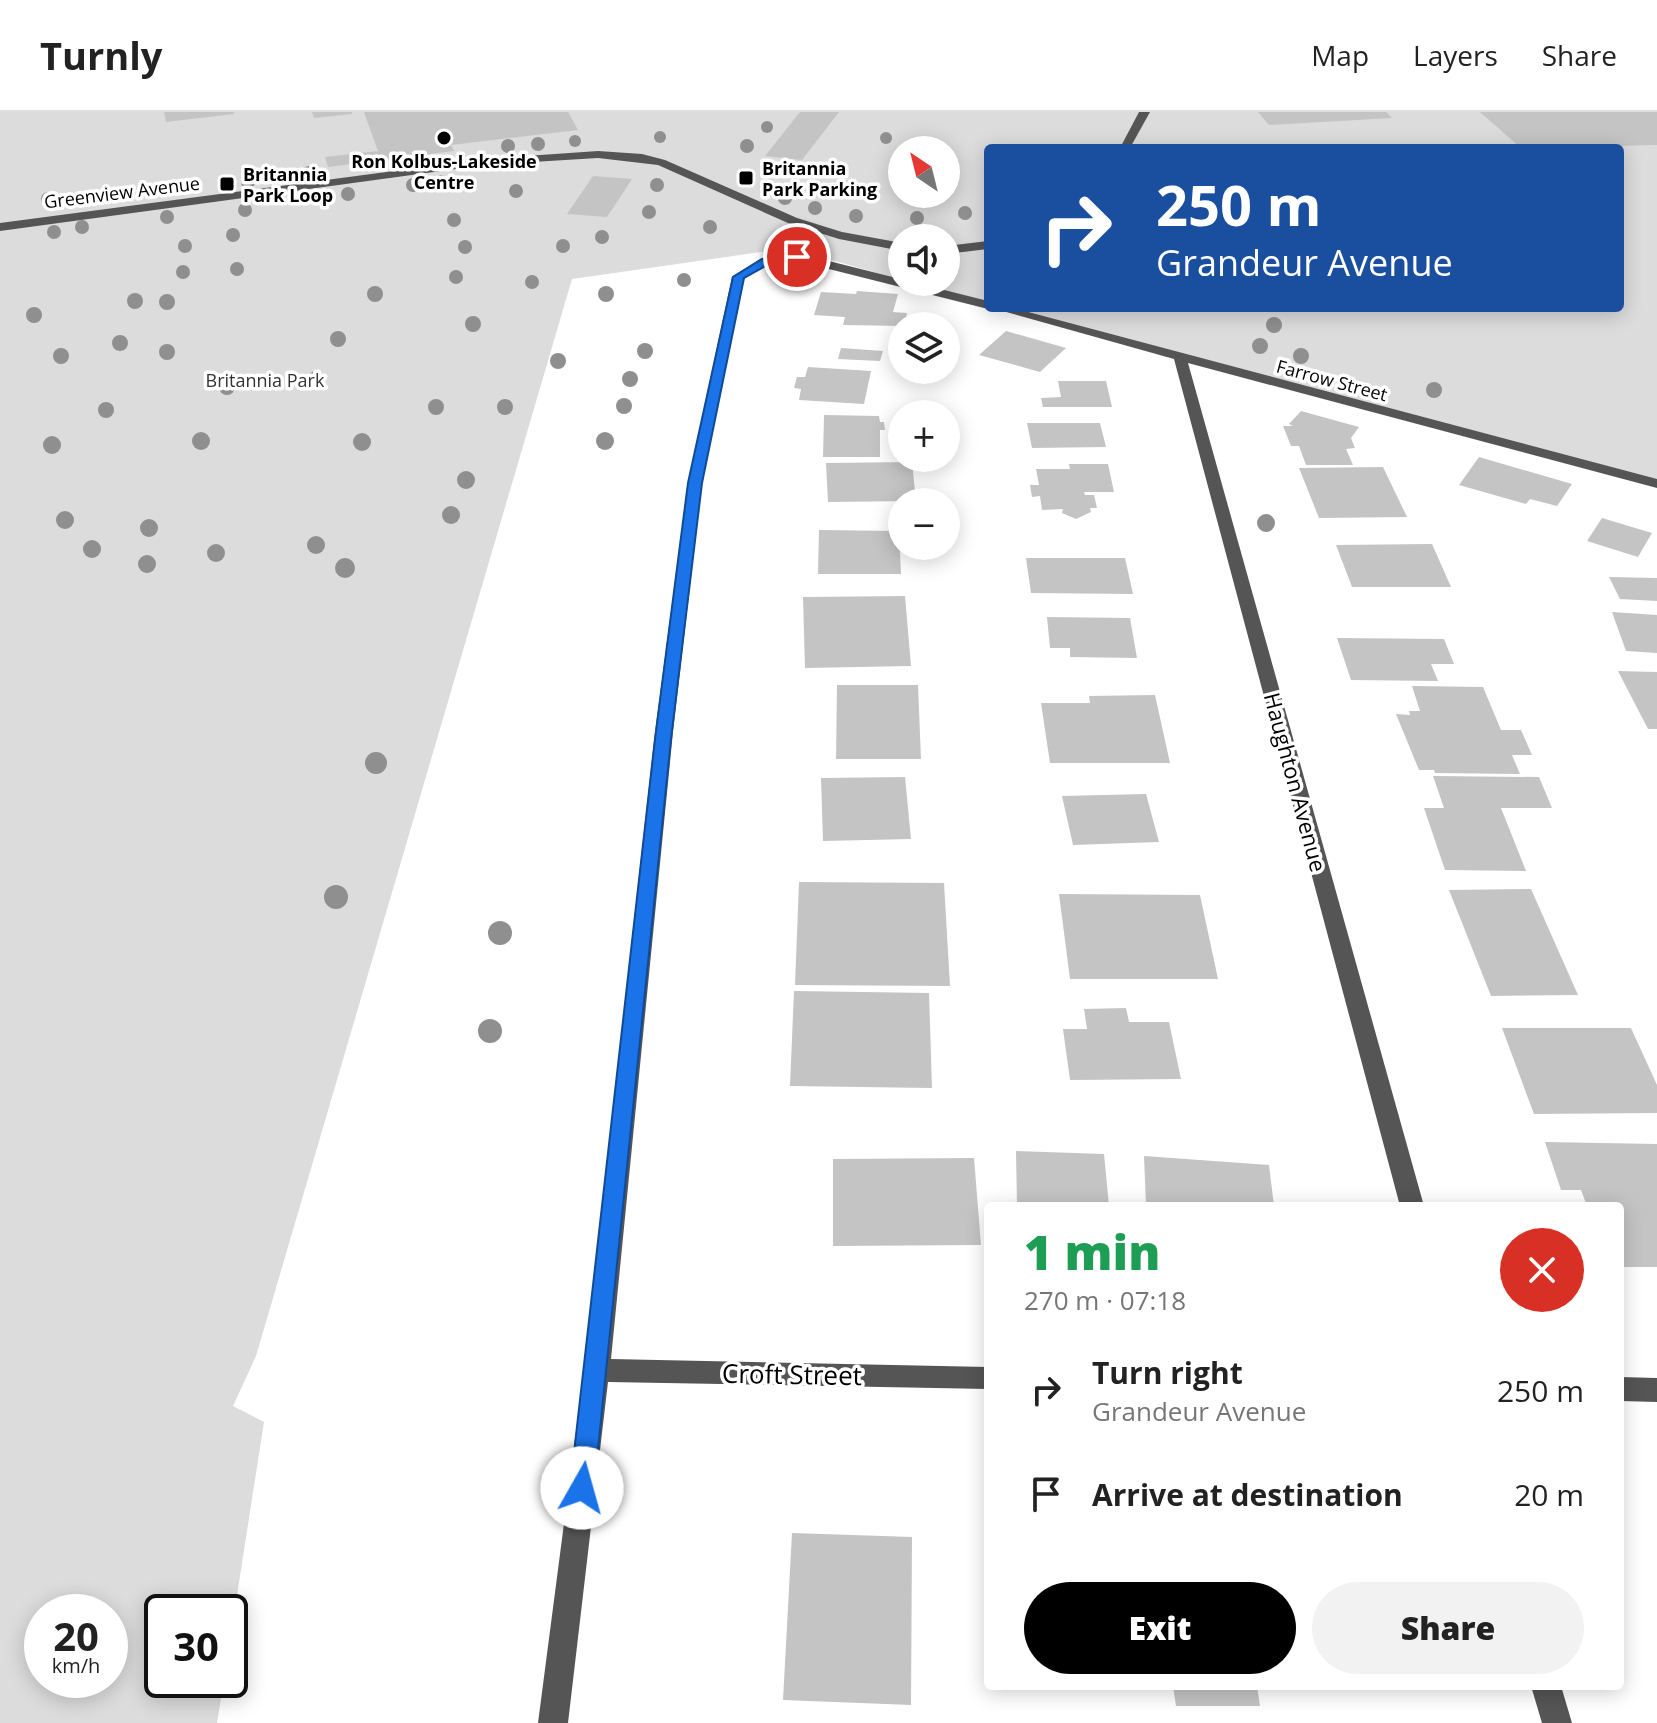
<!DOCTYPE html>
<html lang="en">
<head>
<meta charset="utf-8">
<style>
  body { margin:0; font-family:"Open Sans",sans-serif; background:#f2f2f2; color:#222; height:100vh; display:flex; flex-direction:column; font-size:30px; white-space:nowrap }
  * { box-sizing:border-box; margin:0 }
  p { font-size:26px; color:#767676 }
  .icon { flex:none; width:44px; height:44px; fill:none; stroke:currentColor; stroke-width:2; stroke-linecap:round; stroke-linejoin:round }
  .map { position:relative; flex:1; overflow:hidden }
  .sheet { position:absolute; left:984px; top:1090px; width:640px; height:488px; display:flex; flex-direction:column; background:#fff; border-radius:8px; box-shadow:0 4px 20px #0003 }
  .sheet>* { flex:none }
  .top-card { position:absolute; left:984px; top:32px; width:640px; height:168px; border-radius:8px; box-shadow:0 4px 20px #0003; background:#1a4fa0; color:#fff; overflow:hidden }
  .needle { width:52px; rotate:325deg }
  .controls { position:absolute; left:888px; top:24px; display:grid; gap:16px }
  .controls a { display:grid; place-items:center; width:72px; height:72px; border-radius:50%; background:#fff; box-shadow:0 4px 20px #0003; font-size:40px }
  .speed { position:absolute; left:24px; top:1482px; display:flex; gap:16px; font-size:40px; font-weight:700; text-align:center }
  .speed>* { display:grid; place-content:center; width:104px; height:104px; border-radius:50%; background:#fff; box-shadow:0 4px 20px #0003; line-height:1 }
  .speed small { font-size:20px; font-weight:400 }
  .speed .limit { border:4px solid #111; border-radius:12px; background:#fff; color:#111 }
  .pin { position:absolute; display:grid; place-items:center; width:68px; height:68px; color:#fff; margin:-34px; border:4px solid #fff; border-radius:50%; box-shadow:0 2px 8px #0007 }
  .me { position:absolute; width:88px; margin:-44px; rotate:7deg; stroke-linejoin:round; filter:drop-shadow(0 0 6px #0008) }
  .turn { display:flex; align-items:center; gap:28px; height:168px; padding:0 40px; font-size:36px }
  .turn .icon { width:104px; height:104px; stroke-width:2.5 }
  .turn b { display:block; font-size:56px; line-height:68px }
  .round { display:grid; place-items:center; flex:none; width:84px; height:84px; border-radius:42px; background:#f2f2f2 }
  .summary { display:flex; align-items:center; justify-content:space-between; height:136px; padding:0 40px }
  h1 { font-size:48px; font-weight:800; line-height:60px; color:#1e9e55 }
  .action { display:flex; gap:16px; margin-top:auto; padding:16px 40px }
  .action a { flex:1; height:92px; border-radius:48px; background:#000; color:#fff; font-size:32px; font-weight:800; line-height:92px; text-align:center }
  .action a+a { background:#f2f2f2; color:#222 }
  ul { padding:0; list-style:none }
  li { display:flex; align-items:center; gap:24px; height:104px; padding:0 40px }
  li div { flex:1 }
  li b { display:block; font-size:30px }
  li em { font-style:normal }
  header { display:flex; align-items:center; gap:48px; box-sizing:border-box; height:112px; padding:0 40px; background:#fff; border-bottom:2px solid #e0e0e0 }
  header strong { font-size:38px }
  nav { display:flex; gap:44px; margin-inline-start:auto; font-size:28px }
  .map>svg:first-child { display:block }
  .green { fill:#dcdcdc; fill-rule:evenodd }
  .building { fill:#c4c4c4 }
  .lines { fill:none; stroke-linecap:round; stroke-linejoin:round }
  .minor { fill:#555; fill-rule:evenodd }
  .tree { fill:#8f8f8f }
  .route { fill:#1a73e8; stroke:#114b97; stroke-width:2 }
  .poi-dot { fill:#000; stroke:#fff; stroke-width:3 }
  .labels { text-anchor:middle; dominant-baseline:central; stroke-width:7; stroke-linejoin:round; paint-order:stroke }
  .far-poi-label { font-size:18px; font-weight:bold; fill:#000; stroke:#fff; text-anchor:start }
  .far-street-label { font-size:18px; fill:#000; stroke:#fff }
  .far-park-label { font-size:18px; fill:#333; stroke:#fff }
  .street-label { font-size:22px; fill:#000; stroke:#fff }
  .near-street-label { font-size:26px; fill:#000; stroke:#fff }
</style>
</head>
<body>
<header>
<strong>Turnly</strong>
<nav><a>Map</a><a>Layers</a><a>Share</a></nav>
</header>
<div class="map">
<svg width="1657" height="1611" viewBox="0 0 1657 1611">
  <rect width="100%" height="100%" fill="#fff"/>
  <path class="green" d="M0 0H1657V369L1004 196H1620V36H988V192L910 170H946V126H902V168L789 136 572 167 256 1244 233 1294 264 1310 230 1528V1500H162V1568H224L217 1611H0ZM902 38H946V82H902ZM42 1500H110V1568H42Z"/>
  <g class="building">
    <polygon points="164,0 234,0 234,2 166,10"/>
    <polygon points="312,0 352,0 352,2 314,6"/>
    <polygon points="364,0 568,0 578,18 451,33 454,39 328,55 325,45 378,39"/>
    <polygon points="800,0 839,0 802,48 765,44"/>
    <polygon points="1258,0 1386,0 1392,6 1269,13"/>
    <polygon points="1480,0 1657,0 1657,33 1521,36"/>
    <polygon points="593,64 632,67 607,105 567,102"/>
    <polygon points="857,179 898,182 893,200 907,201 904,214 843,213 845,205 814,203 821,180 856,182"/>
    <polygon points="1006,219 1066,236 1040,260 979,243"/>
    <polygon points="841,236 883,239 880,249 838,247"/>
    <polygon points="808,255 871,259 864,292 799,288 801,277 794,276 797,265 805,265"/>
    <polygon points="1058,269 1106,269 1112,295 1043,295 1041,286 1061,285"/>
    <polygon points="1301,299 1359,315 1351,326 1355,336 1346,337 1353,353 1306,353 1299,334 1291,334 1283,314 1293,314 1289,312"/>
    <polygon points="824,303 879,304 880,310 884,310 885,318 880,318 880,345 823,345"/>
    <polygon points="1027,311 1100,311 1106,335 1032,336"/>
    <polygon points="1479,345 1572,372 1557,394 1530,387 1526,392 1459,373"/>
    <polygon points="912,350 916,389 828,390 826,351"/>
    <polygon points="1069,352 1108,352 1114,380 1084,380 1085,383 1094,383 1097,396 1090,396 1091,400 1076,407 1062,401 1063,397 1042,398 1040,384 1032,385 1030,373 1039,373 1036,357 1070,357"/>
    <polygon points="1383,355 1407,405 1319,406 1299,356"/>
    <polygon points="1602,406 1652,421 1638,445 1587,429"/>
    <polygon points="819,418 899,419 901,462 818,462"/>
    <polygon points="1432,432 1451,475 1352,475 1336,433"/>
    <polygon points="1026,446 1125,446 1133,482 1031,481"/>
    <polygon points="1609,465 1657,466 1657,489 1620,487"/>
    <polygon points="905,484 911,554 805,556 803,485"/>
    <polygon points="1612,500 1657,503 1657,541 1626,539"/>
    <polygon points="1047,505 1130,506 1137,546 1070,545 1070,536 1050,536"/>
    <polygon points="1337,526 1444,527 1454,552 1431,552 1438,569 1351,568"/>
    <polygon points="1618,559 1657,560 1657,617 1648,617"/>
    <polygon points="837,573 918,573 921,647 836,647"/>
    <polygon points="1412,574 1483,575 1501,618 1521,618 1532,643 1512,643 1520,662 1435,661 1434,658 1419,658 1396,602 1410,603 1409,599 1420,599"/>
    <polygon points="1155,583 1170,651 1050,651 1041,591 1090,591 1089,584"/>
    <polygon points="1433,664 1539,665 1552,696 1501,696 1526,759 1445,758 1424,696 1444,696"/>
    <polygon points="905,665 911,727 823,729 821,666"/>
    <polygon points="1146,682 1159,730 1073,733 1062,684"/>
    <polygon points="799,770 944,771 950,874 795,873"/>
    <polygon points="1531,777 1578,883 1491,884 1449,778"/>
    <polygon points="1059,782 1200,783 1218,867 1070,867"/>
    <polygon points="794,879 929,881 932,976 790,974"/>
    <polygon points="1126,896 1129,910 1169,910 1181,967 1070,968 1063,917 1087,917 1084,897"/>
    <polygon points="1502,916 1631,916 1657,973 1657,1001 1534,1002"/>
    <polygon points="1545,1030 1657,1032 1657,1155 1620,1155 1620,1094 1587,1094 1581,1078 1561,1078"/>
    <polygon points="1016,1039 1104,1042 1109,1094 1017,1094"/>
    <polygon points="1144,1044 1269,1053 1274,1094 1146,1094"/>
    <polygon points="974,1046 981,1133 833,1134 833,1047"/>
    <polygon points="792,1421 912,1425 911,1593 783,1588"/>
    <polygon points="1173,1574 1257,1574 1260,1594 1176,1594"/>
  </g>
  <g class="lines">
    <g class="minor">
      <polygon points="1139,0 1150,0 1130,36 1120,36"/>
      <polygon points="598,39 642,42 665,48 797,106 842,120 902,131 902,139 839,127 788,111 658,53 598,46 485,53 0,119 0,111 485,47"/>
      <polygon points="988,129 988,137 946,142 946,134"/>
      <polygon points="797,141 988,189 988,196 991,196 988,197 797,149 769,152 744,167 702,371 673,620 611,1247 988,1255 988,1277 608,1270 568,1611 538,1611 584,1258 655,620 688,371 732,165 762,146"/>
      <polygon points="992,196 1013,196 1657,367 1657,376 1188,251 1424,1094 1400,1094 1174,247"/>
      <polygon points="1620,1265 1657,1266 1657,1290 1620,1289"/>
      <polygon points="1531,1574 1561,1574 1572,1611 1542,1611"/>
    </g>
  </g>
  <g class="tree">
    <circle cx="767" cy="15" r="6"/>
    <circle cx="660" cy="25" r="6"/>
    <circle cx="886" cy="26" r="6"/>
    <circle cx="575" cy="29" r="6"/>
    <circle cx="538" cy="32" r="7"/>
    <circle cx="508" cy="34" r="7"/>
    <circle cx="747" cy="34" r="7"/>
    <circle cx="309" cy="61" r="7"/>
    <circle cx="276" cy="64" r="7"/>
    <circle cx="248" cy="70" r="7"/>
    <circle cx="441" cy="70" r="7"/>
    <circle cx="413" cy="73" r="7"/>
    <circle cx="657" cy="73" r="7"/>
    <circle cx="516" cy="79" r="7"/>
    <circle cx="348" cy="82" r="7"/>
    <circle cx="321" cy="85" r="7"/>
    <circle cx="785" cy="86" r="7"/>
    <circle cx="48" cy="87" r="7"/>
    <circle cx="815" cy="96" r="7"/>
    <circle cx="245" cy="98" r="7"/>
    <circle cx="649" cy="100" r="7"/>
    <circle cx="965" cy="101" r="7"/>
    <circle cx="856" cy="104" r="7"/>
    <circle cx="167" cy="105" r="7"/>
    <circle cx="917" cy="106" r="7"/>
    <circle cx="454" cy="108" r="7"/>
    <circle cx="82" cy="115" r="7"/>
    <circle cx="710" cy="115" r="7"/>
    <circle cx="54" cy="120" r="7"/>
    <circle cx="233" cy="123" r="7"/>
    <circle cx="602" cy="125" r="7"/>
    <circle cx="185" cy="134" r="7"/>
    <circle cx="563" cy="134" r="7"/>
    <circle cx="465" cy="135" r="7"/>
    <circle cx="237" cy="157" r="7"/>
    <circle cx="183" cy="160" r="7"/>
    <circle cx="456" cy="165" r="7"/>
    <circle cx="684" cy="168" r="7"/>
    <circle cx="532" cy="170" r="7"/>
    <circle cx="375" cy="182" r="8"/>
    <circle cx="606" cy="182" r="8"/>
    <circle cx="135" cy="189" r="8"/>
    <circle cx="167" cy="190" r="8"/>
    <circle cx="34" cy="203" r="8"/>
    <circle cx="473" cy="212" r="8"/>
    <circle cx="1274" cy="213" r="8"/>
    <circle cx="338" cy="227" r="8"/>
    <circle cx="120" cy="231" r="8"/>
    <circle cx="1260" cy="234" r="8"/>
    <circle cx="645" cy="239" r="8"/>
    <circle cx="167" cy="240" r="8"/>
    <circle cx="61" cy="244" r="8"/>
    <circle cx="1301" cy="244" r="8"/>
    <circle cx="558" cy="249" r="8"/>
    <circle cx="316" cy="267" r="8"/>
    <circle cx="630" cy="267" r="8"/>
    <circle cx="227" cy="275" r="8"/>
    <circle cx="1434" cy="278" r="8"/>
    <circle cx="624" cy="294" r="8"/>
    <circle cx="436" cy="295" r="8"/>
    <circle cx="505" cy="295" r="8"/>
    <circle cx="106" cy="298" r="8"/>
    <circle cx="201" cy="329" r="9"/>
    <circle cx="605" cy="329" r="9"/>
    <circle cx="362" cy="330" r="9"/>
    <circle cx="52" cy="333" r="9"/>
    <circle cx="466" cy="368" r="9"/>
    <circle cx="451" cy="403" r="9"/>
    <circle cx="65" cy="408" r="9"/>
    <circle cx="1266" cy="411" r="9"/>
    <circle cx="149" cy="416" r="9"/>
    <circle cx="316" cy="433" r="9"/>
    <circle cx="92" cy="437" r="9"/>
    <circle cx="216" cy="441" r="9"/>
    <circle cx="147" cy="452" r="9"/>
    <circle cx="345" cy="456" r="10"/>
    <circle cx="376" cy="651" r="11"/>
    <circle cx="336" cy="785" r="12"/>
    <circle cx="500" cy="821" r="12"/>
    <circle cx="490" cy="919" r="12"/>
  </g>
  <polygon class="route" points="797,141 802,145 801,147 769,152 744,166 702,371 671,627 594,1376 591,1384 582,1387 573,1384 570,1376 655,627 688,371 733,165 762,147"/>
  <g class="poi-dot">
    <circle cx="444" cy="26" r="8"/>
    <rect x="738" y="58" width="16" height="16" rx="4"/>
    <rect x="219" y="64" width="16" height="16" rx="4"/>
  </g>
  <g class="labels">
    <g class="far-poi-label">
      <text x="444" y="49" text-anchor="middle">Ron Kolbus-Lakeside<tspan x="444" dy="21">Centre</tspan></text>
      <text x="762" y="56">Britannia<tspan x="762" dy="21">Park Parking</tspan></text>
      <text x="243" y="62">Britannia<tspan x="243" dy="21">Park Loop</tspan></text>
    </g>
    <g class="far-street-label">
      <text transform="translate(122 80) rotate(-7)">Greenview Avenue</text>
      <text transform="translate(1332 268) rotate(15)">Farrow Street</text>
    </g>
    <g class="far-park-label">
      <text x="265" y="268">Britannia Park</text>
    </g>
    <g class="street-label">
      <text transform="translate(1296 670) rotate(75)">Haughton Avenue</text>
    </g>
    <g class="near-street-label">
      <text transform="translate(792 1262) rotate(1)">Croft Street</text>
    </g>
  </g>
</svg>
<div class="controls">
<a><svg class="needle" viewBox="-14 -14 28 28"><path d="M0-13l5 13h-10z" fill="#e53935"/><path d="M0 13l5-13h-10z" fill="#767676"/></svg></a>
<a><svg class="icon" aria-label="sound" viewBox="0 0 24 24"><path d="M4 9h4l5-4v14l-5-4H4zM17 9q2 3 0 6"/></svg></a>
<a><svg class="icon" aria-label="layers" viewBox="0 0 24 24"><path d="M12 4l9 5-9 5-9-5zM3 14l9 5 9-5"/></svg></a>
<a>+</a>
<a>−</a>
</div>
<div class="speed"><div>20<small>km/h</small></div><div class="limit">30</div></div>
<div class="pin" style="left:797px;top:145px;background:#d93025"><svg class="icon" aria-label="arrive" viewBox="0 0 24 24"><path d="M6 21V4h12l-3 4 3 4H6"/></svg></div>
<svg class="me" style="left:582px;top:1376px" viewBox="-20 -20 40 40"><circle r="19" fill="#fff"/><path d="M0-13L10 11 0 6-10 11z" fill="#1a73e8"/></svg>
<div class="top-card">
<div class="turn"><svg class="icon" aria-label="right" viewBox="0 0 24 24"><path d="M7 20v-9h11M14 6l5 5-5 5"/></svg><div><b>250 m</b>Grandeur Avenue</div></div>
</div>
<section class="sheet">
<div class="summary"><div><h1>1 min</h1><p>270 m · 07:18</p></div><a class="round" style="background:#d93025;color:#fff"><svg class="icon" aria-label="close" viewBox="0 0 24 24"><path d="M6 6l12 12M18 6L6 18"/></svg></a></div>
<ul>
<li><svg class="icon" aria-label="right" viewBox="0 0 24 24"><path d="M7 20v-9h11M14 6l5 5-5 5"/></svg><div><b>Turn right</b><p>Grandeur Avenue</p></div><em>250 m</em></li>
<li><svg class="icon" aria-label="arrive" viewBox="0 0 24 24"><path d="M6 21V4h12l-3 4 3 4H6"/></svg><div><b>Arrive at destination</b></div><em>20 m</em></li>
</ul>
<div class="action"><a>Exit</a><a>Share</a></div>
</section>
</div>
</body>
</html>
